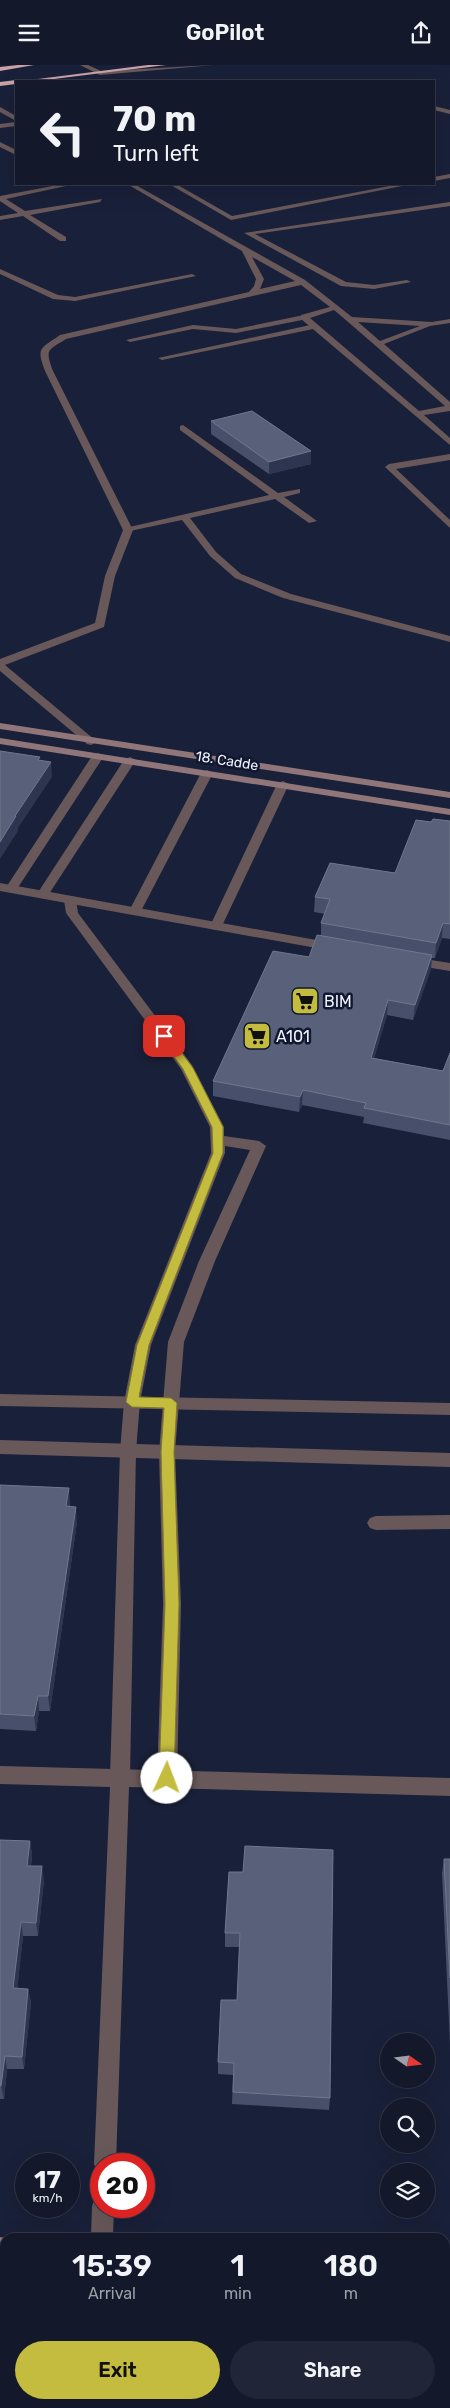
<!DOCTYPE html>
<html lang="en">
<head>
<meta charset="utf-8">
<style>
  body { margin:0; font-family:Rubik,sans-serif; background:#202537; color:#f1f3f6; height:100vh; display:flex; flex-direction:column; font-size:19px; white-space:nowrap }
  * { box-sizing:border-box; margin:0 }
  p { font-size:16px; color:#9da0a9 }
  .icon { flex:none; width:28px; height:28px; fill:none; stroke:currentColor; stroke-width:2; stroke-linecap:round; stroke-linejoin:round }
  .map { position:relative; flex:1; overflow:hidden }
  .panel { position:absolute; left:0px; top:2168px; width:450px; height:176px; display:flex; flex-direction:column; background:#13182b; border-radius:15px 15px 0 0; box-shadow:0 5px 20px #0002,0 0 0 1px #323747 }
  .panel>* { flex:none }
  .top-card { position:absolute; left:15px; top:15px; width:420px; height:105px; border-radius:0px; box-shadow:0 5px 20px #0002,0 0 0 1px #323747; background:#13182b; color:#f1f3f6; overflow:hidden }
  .needle { width:32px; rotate:104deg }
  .controls { position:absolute; left:380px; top:1968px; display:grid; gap:10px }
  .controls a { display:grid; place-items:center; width:55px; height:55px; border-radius:50%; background:#13182b; box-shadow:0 5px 20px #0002,0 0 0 1px #323747; font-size:25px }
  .speed { position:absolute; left:15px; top:2088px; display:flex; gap:10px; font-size:25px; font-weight:700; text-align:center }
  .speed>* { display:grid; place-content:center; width:65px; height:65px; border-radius:50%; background:#13182b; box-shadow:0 5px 20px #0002,0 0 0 1px #323747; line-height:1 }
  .speed small { font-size:12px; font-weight:400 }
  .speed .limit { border:8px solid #d22; background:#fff; color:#111 }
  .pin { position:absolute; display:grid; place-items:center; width:42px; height:42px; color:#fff; margin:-21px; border-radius:10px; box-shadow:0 2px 8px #0006 }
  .me { position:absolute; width:55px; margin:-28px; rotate:2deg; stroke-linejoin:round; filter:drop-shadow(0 0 4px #0008) }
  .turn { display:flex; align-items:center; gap:18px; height:105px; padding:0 15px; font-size:22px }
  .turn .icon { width:65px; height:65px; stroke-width:2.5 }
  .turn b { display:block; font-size:35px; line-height:42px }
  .eta { display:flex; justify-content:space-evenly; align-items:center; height:85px; text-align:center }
  .eta b { font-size:30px; font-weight:600; line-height:35px }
  .primary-button { display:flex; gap:10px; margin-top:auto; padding:10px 15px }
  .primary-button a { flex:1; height:58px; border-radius:30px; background:#c4bc3e; color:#111; font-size:20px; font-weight:600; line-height:58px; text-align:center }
  .primary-button a+a { background:#202537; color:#f1f3f6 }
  header { display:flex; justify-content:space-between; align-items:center; height:65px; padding:0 15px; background:#13182b; font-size:22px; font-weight:600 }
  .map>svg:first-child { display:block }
  .green { fill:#173602 }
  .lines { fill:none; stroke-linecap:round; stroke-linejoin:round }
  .lane { fill:#68585a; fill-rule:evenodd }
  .street { fill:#68585a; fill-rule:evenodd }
  .secondary { fill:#907679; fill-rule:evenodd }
  .highway { fill:#caa2a8; fill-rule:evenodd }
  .wall { fill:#474f6a }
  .shaded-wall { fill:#2d3550 }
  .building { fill:#59617a; stroke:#70788e }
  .route { fill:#c4bc3e; stroke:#7f7a28 }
  .labels { text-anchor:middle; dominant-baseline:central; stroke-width:5; stroke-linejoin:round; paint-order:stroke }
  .far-street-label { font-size:14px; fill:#eef2fc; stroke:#10172e }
  .poi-label { font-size:16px; fill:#eef2fc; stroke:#10172e; text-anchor:start }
</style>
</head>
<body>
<header><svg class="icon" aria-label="menu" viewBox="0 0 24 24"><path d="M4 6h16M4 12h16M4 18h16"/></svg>GoPilot<svg class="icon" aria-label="share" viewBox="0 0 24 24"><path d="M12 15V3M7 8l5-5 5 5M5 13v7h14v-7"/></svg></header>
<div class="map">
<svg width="450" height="2343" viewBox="0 0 450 2343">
  <rect width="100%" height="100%" fill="#192039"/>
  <polygon class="green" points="0,2272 5,2272 5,2339 31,2339 31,2343 0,2343"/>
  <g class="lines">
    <g class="lane">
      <polygon points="434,41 450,45 450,49 434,45"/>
      <polygon points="16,57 16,61 0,63 0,59"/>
      <polygon points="0,77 16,85 16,90 0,82"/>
      <polygon points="450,109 450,113 434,116 434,112"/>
      <polygon points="63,119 75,119 6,134 25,146 102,134 100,137 30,150 66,172 66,176 60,176 23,151 0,155 0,151 18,148 0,136 0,131"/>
      <polygon points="169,119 176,119 232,151 400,119 412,119 231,155"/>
      <polygon points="450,137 450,141 255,169 346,217 374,220 407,215 411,217 374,224 341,221 244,168"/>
      <polygon points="0,204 58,230 75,232 192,209 196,211 75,236 53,234 0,209"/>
      <polygon points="304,250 308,252 307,254 236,268 193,264 130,277 126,275 193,260 236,264"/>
      <polygon points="315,259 319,261 318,263 162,295 158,293"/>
      <polygon points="183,360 278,428 300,424 300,428 284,432 317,456 309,458 275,434 190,453 216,487 241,509 291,529 450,571 450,577 283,533 235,513 210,491 182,455 125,467 125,463 269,430 180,365 180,361"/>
      <polygon points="98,688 104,691 17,824 15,827 7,827 5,824 92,691"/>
      <polygon points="130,692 136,695 49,829 43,833 39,832 37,829 124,695"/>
      <polygon points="207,705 213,708 141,846 139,849 131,849 129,846 201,708"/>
      <polygon points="283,716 289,719 222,861 216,865 212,864 210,861 277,719"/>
      <polygon points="70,831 76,835 78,848 192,1000 224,1062 224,1071 259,1076 266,1081 215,1196 184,1277 175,1387 181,1539 177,1713 174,1719 167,1722 160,1719 157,1713 163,1539 159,1387 168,1277 199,1196 250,1085 225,1081 225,1088 151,1280 140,1337 136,1386 130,1712 127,1718 120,1721 113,1718 110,1712 120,1386 124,1337 135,1280 211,1088 210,1062 181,1004 66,848 64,835"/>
      <polygon points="450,1450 450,1464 376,1465 370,1463 367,1458 370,1453 376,1451"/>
    </g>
    <g class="street">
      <polygon points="80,0 88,0 101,6 214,0 100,10"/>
      <polygon points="0,42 16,51 16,56 0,47"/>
      <path d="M127 119H134L305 215 352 252 432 257 450 254V258L430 261 384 279 450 337V346L424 350 450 373V380L301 254V250L330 242 301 220 66 274C47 286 45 284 53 306L133 465 115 511 104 562 5 600 95 675 97 677 91 680 87 679 0 606V594L95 558 105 511 123 465 45 306C36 282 40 284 60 270L249 227 254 221 256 214 242 186ZM252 192 295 216 260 224 264 214ZM334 245 347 256 445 341 419 346 310 253ZM358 257 420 261 380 276Z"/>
      <polygon points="450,389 450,395 396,404 450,455 450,463 385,402 389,399"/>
      <polygon points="0,818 333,878 339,882 333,886 0,826"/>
      <polygon points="412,892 450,898 450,906 407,899 406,896"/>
      <polygon points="0,1329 450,1338 450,1350 0,1341"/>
      <polygon points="0,1375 450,1388 450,1402 0,1389"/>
      <polygon points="0,1701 450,1713 450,1731 129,1722 116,2099 101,2099 101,2109 97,2107 94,2099 110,1722 0,1719"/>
      <polygon points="101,2130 101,2141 114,2141 113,2172 91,2172 92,2141 95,2133"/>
      <rect x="96" y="2339" width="24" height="4"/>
    </g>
    <g class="secondary">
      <polygon points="0,658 450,727 450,733 0,664"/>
      <polygon points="0,673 450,744 450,750 0,679"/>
      <polygon points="0,2172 5,2173 5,2195 0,2194"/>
      <rect x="445" y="2181" width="5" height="24"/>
    </g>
    <g class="highway">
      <polygon points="18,0 34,0 0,6 0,2"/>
      <polygon points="148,0 166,0 38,16 22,16"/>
      <polygon points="16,16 16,19 0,21 0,17 16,15 18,16"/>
    </g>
  </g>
  <g class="wall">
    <polygon points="211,356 311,399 269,409 211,369"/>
    <polygon points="450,756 450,874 442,873 435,893 432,893 431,904 413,955 387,950 374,993 443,1006 450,988 450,1075 363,1058 364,1052 302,1040 299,1047 213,1031 213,1016 309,892 321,870 321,858 325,849 314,847 315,832 395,808 431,757"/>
    <polygon points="0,1420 70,1438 70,1441 77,1457 50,1646 39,1646 36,1666 0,1664"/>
    <polygon points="0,1775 30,1776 32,1790 31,1801 44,1815 38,1871 23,1871 17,1924 28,1924 31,1937 24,2004 7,2004 4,2034 0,2034"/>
    <polygon points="444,1794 450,1794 450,1979 442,1808"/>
    <polygon points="229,1807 330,2033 329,2045 232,2039 233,2010 218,2009 218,1997 237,1935 240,1882 225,1882 225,1868"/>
  </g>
  <g class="shaded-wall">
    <polygon points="311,386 311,399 269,409 269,397"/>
    <polygon points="51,697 52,712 18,763 18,766 0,794 0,777 15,751"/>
    <polygon points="443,858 442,873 435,893 436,878"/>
    <polygon points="432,890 431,904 413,955 415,940"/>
    <polygon points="388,935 387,950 370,1008 371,993"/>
    <polygon points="303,1025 302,1040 299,1047 300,1032"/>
    <polygon points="69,1423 70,1438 67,1456 66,1441"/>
    <polygon points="76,1442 77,1457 50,1646 48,1631"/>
    <polygon points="38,1631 39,1646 36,1666 34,1651"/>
    <polygon points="30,1776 32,1790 29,1815 27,1801"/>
    <polygon points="42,1801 44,1815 38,1871 36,1858"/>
    <polygon points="21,1857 23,1871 16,1936 13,1923"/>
    <polygon points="28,1924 31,1937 24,2004 22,1992"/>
    <polygon points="5,1991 7,2004 4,2034 1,2021"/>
  </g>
  <g class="building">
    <polygon points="252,346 311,386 269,397 211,356"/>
    <polygon points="0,686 40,692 38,695 51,697 15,751 16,751 0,777"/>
    <polygon points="433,754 450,756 450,859 443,858 436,878 321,858 330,834 315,832 330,798 395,808 416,755 431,757"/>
    <polygon points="317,870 432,890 415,940 388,935 371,993 443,1006 450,988 450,1060 364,1043 366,1038 303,1025 300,1032 213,1016 273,886 309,892"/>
    <polygon points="0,1420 69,1423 66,1441 76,1442 48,1631 38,1631 34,1651 0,1649"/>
    <polygon points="0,1775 30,1776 27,1801 42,1801 36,1858 21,1857 13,1923 28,1924 22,1992 5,1991 1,2021 0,2021"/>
    <polygon points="245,1781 333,1785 330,2033 233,2027 234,1998 218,1997 221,1935 237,1935 240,1868 225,1868 229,1807 243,1807"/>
    <polygon points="444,1794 450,1794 450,1913"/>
  </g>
  <polygon class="route" points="164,967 167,968 193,1003 223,1062 223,1088 149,1280 139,1332 171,1333 177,1338 174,1387 179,1539 174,1713 172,1717 167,1719 162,1717 159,1713 165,1539 161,1387 164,1343 132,1342 126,1337 137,1280 213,1088 212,1062 183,1004 159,971"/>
  <defs>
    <g id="supermarket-square" transform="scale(1.4375)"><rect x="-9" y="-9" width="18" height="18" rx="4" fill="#c4bc3e" stroke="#10172e"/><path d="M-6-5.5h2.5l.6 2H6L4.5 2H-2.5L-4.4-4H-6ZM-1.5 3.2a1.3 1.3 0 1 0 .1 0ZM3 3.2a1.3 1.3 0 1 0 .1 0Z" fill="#111"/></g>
  </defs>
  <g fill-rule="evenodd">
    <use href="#supermarket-square" x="305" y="936"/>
    <use href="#supermarket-square" x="257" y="971"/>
  </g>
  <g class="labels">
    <g class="far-street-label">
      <text transform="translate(227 696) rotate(9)">18. Cadde</text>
    </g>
    <g class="poi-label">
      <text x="324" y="936">BIM</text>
      <text x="276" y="971">A101</text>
    </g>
  </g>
</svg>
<div class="controls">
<a><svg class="needle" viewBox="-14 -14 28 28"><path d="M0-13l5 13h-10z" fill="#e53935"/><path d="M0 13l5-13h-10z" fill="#9da0a9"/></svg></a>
<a><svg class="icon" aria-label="search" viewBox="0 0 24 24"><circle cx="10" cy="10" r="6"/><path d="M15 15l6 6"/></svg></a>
<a><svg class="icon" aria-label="layers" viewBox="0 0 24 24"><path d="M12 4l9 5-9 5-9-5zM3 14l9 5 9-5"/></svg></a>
</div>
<div class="speed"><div>17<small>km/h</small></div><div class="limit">20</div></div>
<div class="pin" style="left:164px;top:971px;background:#d93025"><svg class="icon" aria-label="arrive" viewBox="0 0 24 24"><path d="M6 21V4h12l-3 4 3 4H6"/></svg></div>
<svg class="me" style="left:167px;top:1713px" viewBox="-20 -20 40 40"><circle r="19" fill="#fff"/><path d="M0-13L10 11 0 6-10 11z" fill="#c4bc3e"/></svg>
<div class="top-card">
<div class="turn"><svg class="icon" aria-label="left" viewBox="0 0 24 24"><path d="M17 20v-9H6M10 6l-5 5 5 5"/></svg><div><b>70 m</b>Turn left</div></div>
</div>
<section class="panel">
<div class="eta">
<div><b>15:39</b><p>Arrival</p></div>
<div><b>1</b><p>min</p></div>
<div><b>180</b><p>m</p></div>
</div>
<div class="primary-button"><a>Exit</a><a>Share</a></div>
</section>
</div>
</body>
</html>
